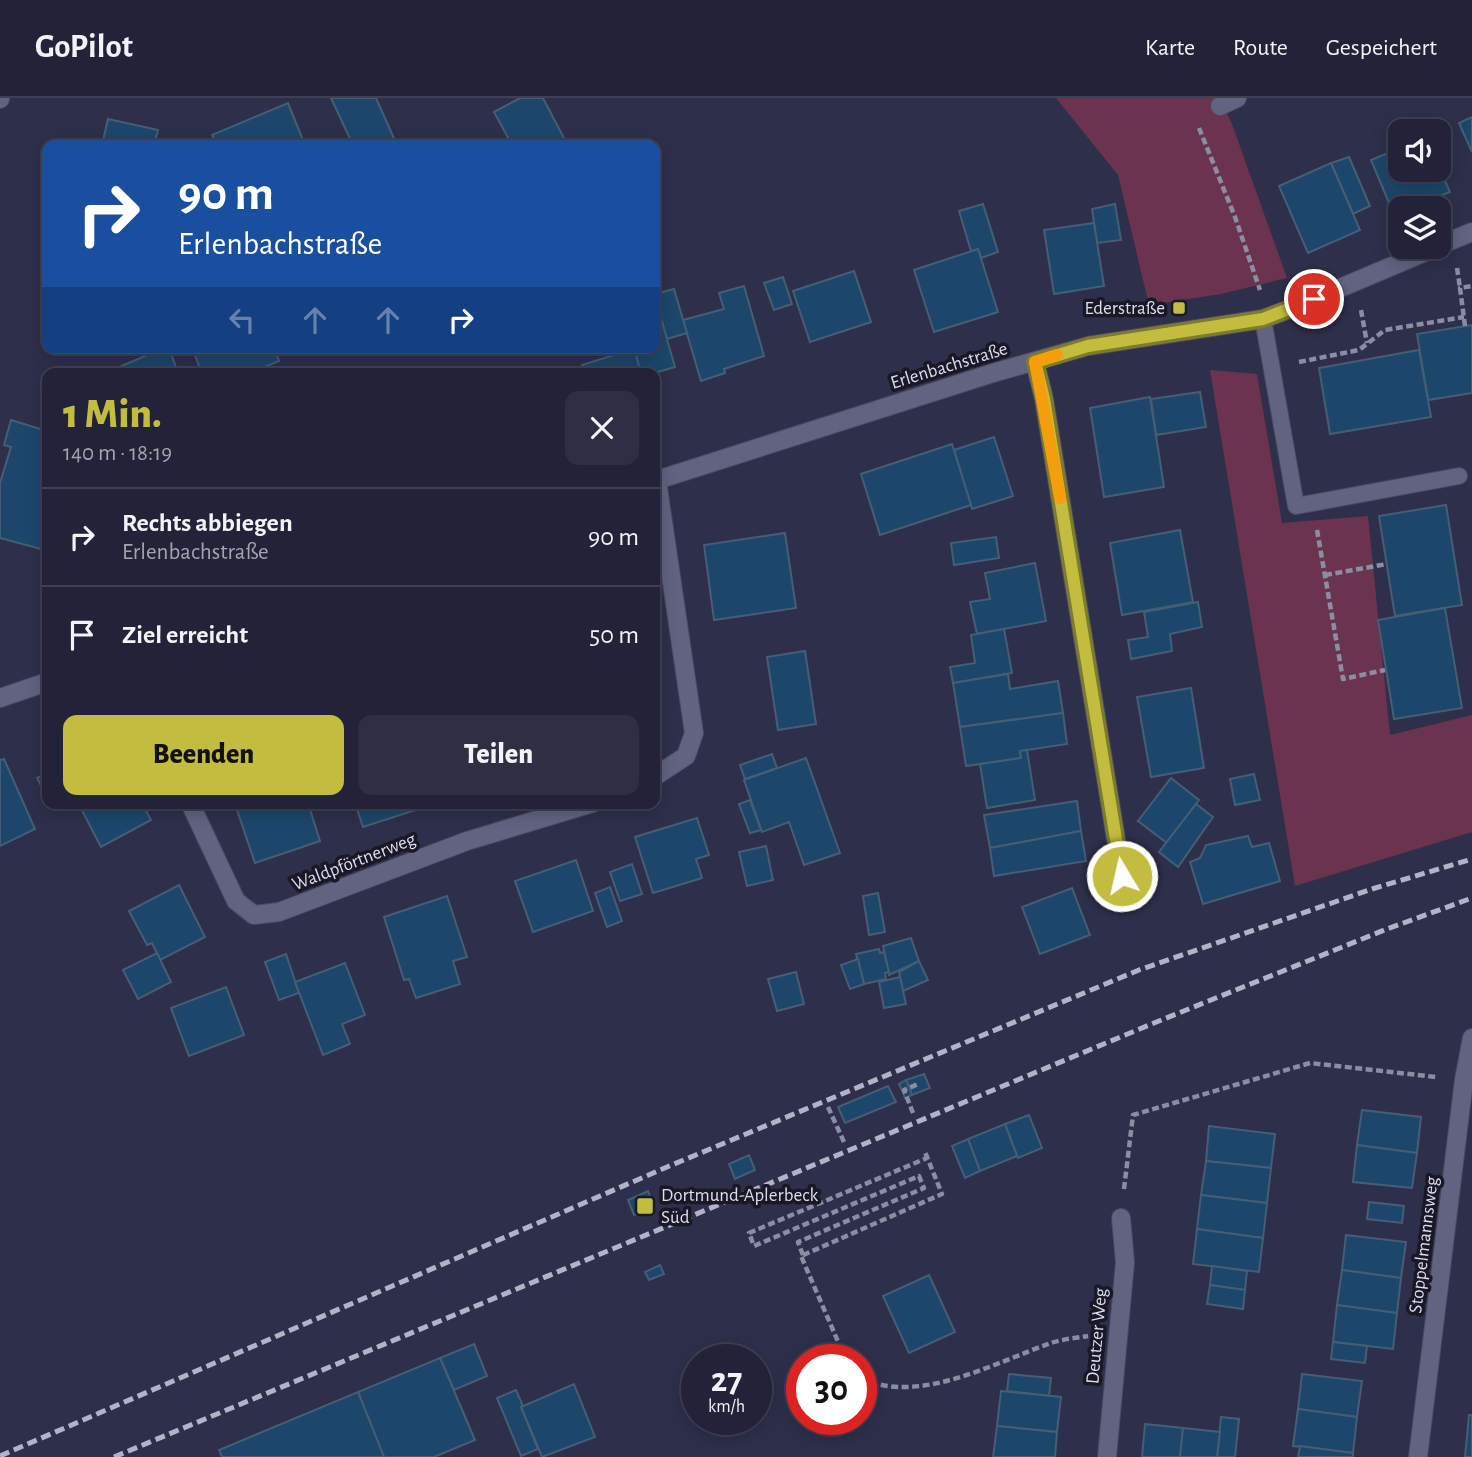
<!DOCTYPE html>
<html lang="de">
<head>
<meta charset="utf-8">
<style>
  body { margin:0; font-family:"Alegreya Sans",sans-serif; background:#2e2f43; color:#f1f3f6; height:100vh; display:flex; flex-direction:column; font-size:26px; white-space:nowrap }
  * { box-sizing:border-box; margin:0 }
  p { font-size:23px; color:#a2a4ae }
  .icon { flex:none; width:38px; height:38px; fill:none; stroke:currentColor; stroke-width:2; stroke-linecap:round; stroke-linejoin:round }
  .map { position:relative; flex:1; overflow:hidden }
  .sheet { position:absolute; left:42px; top:270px; width:618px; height:441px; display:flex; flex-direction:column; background:#222338; border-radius:14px; box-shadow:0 4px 18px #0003,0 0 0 2px #3f4053 }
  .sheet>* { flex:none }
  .guide { position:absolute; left:42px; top:42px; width:618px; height:214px; border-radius:14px; box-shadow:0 4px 18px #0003,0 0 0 2px #3f4053; background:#1a4fa0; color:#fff; overflow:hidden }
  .controls { position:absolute; left:1388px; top:21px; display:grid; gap:14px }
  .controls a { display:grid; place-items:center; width:63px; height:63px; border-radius:14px; background:#222338; box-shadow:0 4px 18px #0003,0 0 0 2px #3f4053; font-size:35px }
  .speed { position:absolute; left:681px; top:1246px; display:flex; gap:14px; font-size:35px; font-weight:700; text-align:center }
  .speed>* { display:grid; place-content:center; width:91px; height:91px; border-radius:50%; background:#222338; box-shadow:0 4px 18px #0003,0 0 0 2px #3f4053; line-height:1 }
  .speed small { font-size:18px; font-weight:400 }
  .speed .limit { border:10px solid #d22; background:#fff; color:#111 }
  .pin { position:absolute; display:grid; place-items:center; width:60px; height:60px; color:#fff; margin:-30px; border:4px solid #fff; border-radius:50%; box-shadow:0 2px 7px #0007 }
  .me { position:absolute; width:77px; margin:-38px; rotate:351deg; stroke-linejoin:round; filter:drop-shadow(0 0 5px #0008) }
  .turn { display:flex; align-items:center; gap:24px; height:147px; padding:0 21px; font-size:32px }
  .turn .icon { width:91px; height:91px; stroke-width:2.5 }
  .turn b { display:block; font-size:49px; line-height:60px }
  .lanes { display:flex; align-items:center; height:66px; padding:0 21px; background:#0003; justify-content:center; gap:35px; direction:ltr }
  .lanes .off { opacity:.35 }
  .round { display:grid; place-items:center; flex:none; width:74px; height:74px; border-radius:14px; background:#2e2f43 }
  .overview { display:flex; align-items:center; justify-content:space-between; height:119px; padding:0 21px }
  h1 { font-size:42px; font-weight:800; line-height:52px; color:#c2bd3f }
  .cta { display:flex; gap:14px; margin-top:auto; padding:14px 21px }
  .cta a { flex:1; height:80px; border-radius:14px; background:#c2bd3f; color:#111; font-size:28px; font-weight:800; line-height:80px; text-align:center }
  .cta a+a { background:#2e2f43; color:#f1f3f6 }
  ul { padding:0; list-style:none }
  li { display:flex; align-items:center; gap:21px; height:98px; padding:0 21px; border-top:2px solid #3f4053 }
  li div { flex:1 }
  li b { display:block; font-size:26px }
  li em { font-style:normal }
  header { display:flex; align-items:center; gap:42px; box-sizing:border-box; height:98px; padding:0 35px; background:#222338; border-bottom:2px solid #3f4053 }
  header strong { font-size:33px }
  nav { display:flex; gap:38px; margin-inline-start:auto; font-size:24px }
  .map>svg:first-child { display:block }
  .green { fill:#6a344e }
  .building { fill:#1c476b; stroke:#455e75; stroke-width:2 }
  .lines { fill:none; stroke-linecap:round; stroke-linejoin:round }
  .service-casing { stroke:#4a4b61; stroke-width:18 }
  .minor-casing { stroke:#4a4b61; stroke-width:20 }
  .tertiary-casing { stroke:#4a4b61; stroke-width:20 }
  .path { stroke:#8c8da3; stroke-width:4.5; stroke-dasharray:7 3.5; stroke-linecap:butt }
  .service { stroke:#616381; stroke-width:16 }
  .minor { stroke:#616381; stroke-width:18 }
  .tertiary { stroke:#616381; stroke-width:18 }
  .rail { stroke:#b1b3c6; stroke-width:5; stroke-dasharray:10 5; stroke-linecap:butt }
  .route-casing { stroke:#7e7b29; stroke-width:18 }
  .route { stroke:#c2bd3f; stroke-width:12 }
  .slow { stroke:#f59e0b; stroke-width:12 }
  .poi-dot { fill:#c2bd3f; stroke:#181925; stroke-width:2.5 }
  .labels { text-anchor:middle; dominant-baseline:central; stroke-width:7; stroke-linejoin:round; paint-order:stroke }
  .poi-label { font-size:19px; fill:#dcdeef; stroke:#181925; text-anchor:end }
  .street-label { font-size:19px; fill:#dcdeef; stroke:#181925 }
</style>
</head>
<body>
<header>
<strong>GoPilot</strong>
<nav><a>Karte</a><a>Route</a><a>Gespeichert</a></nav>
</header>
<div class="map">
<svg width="1472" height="1359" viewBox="0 0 1472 1359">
  <rect width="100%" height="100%" fill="#2e2f4a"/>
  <g class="green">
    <polygon points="1056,0 1220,0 1232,26 1287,180 1221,196 1149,207 1118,77"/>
    <polygon points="1210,272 1257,276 1282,425 1368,418 1390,637 1472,617 1472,734 1295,788"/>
  </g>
  <g class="building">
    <polygon points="331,0 376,0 397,47 353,47"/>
    <polygon points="520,0 543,0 565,42 555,47 512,47 494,14"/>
    <polygon points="288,5 305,47 217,47 212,37"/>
    <polygon points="1472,19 1472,54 1459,25"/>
    <polygon points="108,21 158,32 154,47 102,47"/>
    <polygon points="1400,50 1400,72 1438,72 1438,67 1450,94 1411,110 1400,110 1400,115 1394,117 1371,62"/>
    <polygon points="1349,59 1370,108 1353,116 1331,65"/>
    <polygon points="1331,65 1360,132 1308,155 1279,88"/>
    <polygon points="983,106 998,154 981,160 978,151 971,153 959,113"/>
    <polygon points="1115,106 1121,142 1097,145 1092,111"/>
    <polygon points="1094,125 1104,188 1054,196 1044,132"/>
    <polygon points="978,151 998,214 934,234 914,172"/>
    <polygon points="854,173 871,224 810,244 793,193"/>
    <polygon points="783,179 792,206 774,212 764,185"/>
    <polygon points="744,188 764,258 724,271 725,275 701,283 683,222 724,211 719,195"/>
    <polygon points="674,191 687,235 667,241 654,196"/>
    <polygon points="654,196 675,269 654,275 641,275 634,251 614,257 612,250 654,250"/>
    <polygon points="1472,227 1472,295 1428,302 1417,236"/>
    <polygon points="164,250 169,250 178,275 105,275"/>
    <polygon points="192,250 274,250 279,263 250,275 202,275"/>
    <polygon points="634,251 641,275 584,275 582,267"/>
    <polygon points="1419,252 1431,319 1330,336 1319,270"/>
    <polygon points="1200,294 1206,329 1156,337 1151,301"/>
    <polygon points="1150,299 1164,389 1104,399 1090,310"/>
    <polygon points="11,322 47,333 47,428 41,451 0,440 0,385 11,349 4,347"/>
    <polygon points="994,339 1013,398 972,411 954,352"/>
    <polygon points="952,346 971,407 880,437 861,376"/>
    <polygon points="1446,407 1462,507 1395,518 1379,418"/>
    <polygon points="1180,432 1193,504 1122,517 1110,445"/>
    <polygon points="785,435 796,510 714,522 704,447"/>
    <polygon points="996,439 999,460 954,467 951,445"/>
    <polygon points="1035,465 1046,523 977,536 970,504 990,501 985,475"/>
    <polygon points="1198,504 1202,529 1170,536 1172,553 1131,561 1128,542 1148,539 1144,514"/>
    <polygon points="1445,510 1462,610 1394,621 1378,522"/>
    <polygon points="1004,531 1012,575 953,585 950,569 975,565 971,537"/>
    <polygon points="805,553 816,626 778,632 767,559"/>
    <polygon points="1008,576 1010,591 1058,583 1063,615 960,629 953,585"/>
    <polygon points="1191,590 1204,670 1151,679 1137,599"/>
    <polygon points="1063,615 1067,646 1020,653 1021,660 966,668 960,629"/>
    <polygon points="1027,652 1035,702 987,710 980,666 1021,660 1020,653"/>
    <polygon points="772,656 777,670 745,681 740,667"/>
    <polygon points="806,660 840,755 804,767 789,724 762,734 744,682"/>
    <polygon points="4,661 35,731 0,748 0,662"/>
    <polygon points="47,675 47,699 37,680"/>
    <polygon points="1254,676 1260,702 1235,707 1230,681"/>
    <polygon points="1171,680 1199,702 1167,745 1138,723"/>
    <polygon points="750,702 761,732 750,735 739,706"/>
    <polygon points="1077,703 1081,733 990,750 984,717"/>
    <polygon points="78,705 142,705 151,722 101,749"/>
    <polygon points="257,705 308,705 320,743 255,765 237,712"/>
    <polygon points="355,705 428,705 428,708 363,729"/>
    <polygon points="1196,706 1213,719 1178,769 1159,754"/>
    <polygon points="697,720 709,757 696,761 702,780 653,795 635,739"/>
    <polygon points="1081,733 1086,763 994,778 990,750"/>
    <polygon points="1248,738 1252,749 1269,745 1280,783 1203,806 1190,764 1200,760 1206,747"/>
    <polygon points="766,748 773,782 747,788 739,754"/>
    <polygon points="576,762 593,813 533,834 515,783"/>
    <polygon points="632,766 642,796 620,803 610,774"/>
    <polygon points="179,787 205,839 160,862 152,845 147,847 129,813"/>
    <polygon points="610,789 622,823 607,829 595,795"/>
    <polygon points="1072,790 1090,837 1040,856 1022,809"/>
    <polygon points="878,795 885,834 869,837 863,798"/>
    <polygon points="447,798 467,859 453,863 460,886 416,900 409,881 404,882 384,819"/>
    <polygon points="911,840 919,863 889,877 883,848"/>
    <polygon points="879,851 880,855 884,854 889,874 885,875 886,881 864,886 856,856"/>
    <polygon points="157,855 171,884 138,901 123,872"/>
    <polygon points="286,856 299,895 279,902 265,864"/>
    <polygon points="858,861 864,886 850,891 841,867"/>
    <polygon points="919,863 928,882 903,893 899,874"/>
    <polygon points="345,865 365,917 342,926 350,946 323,957 295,884"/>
    <polygon points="796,874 804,906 777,913 768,881"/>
    <polygon points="900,879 906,906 884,910 879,884"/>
    <polygon points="226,889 244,937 189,958 171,910"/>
    <polygon points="924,976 930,990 912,997 906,982"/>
    <polygon points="906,982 912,997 905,1000 899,986"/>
    <polygon points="888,988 896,1004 845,1025 838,1009"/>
    <polygon points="1362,1012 1421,1019 1417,1055 1357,1047"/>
    <polygon points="1029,1017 1042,1050 1018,1060 1005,1026"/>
    <polygon points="1005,1026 1017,1058 980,1073 968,1041"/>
    <polygon points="1209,1028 1275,1036 1271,1070 1206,1063"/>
    <polygon points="968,1041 980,1073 965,1080 952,1048"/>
    <polygon points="1357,1047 1417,1055 1412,1090 1353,1084"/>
    <polygon points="749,1057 755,1072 735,1081 729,1066"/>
    <polygon points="1206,1063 1271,1070 1267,1105 1201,1097"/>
    <polygon points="648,1093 654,1109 634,1117 628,1102"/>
    <polygon points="1201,1097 1267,1105 1263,1140 1197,1131"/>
    <polygon points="1369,1104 1404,1108 1402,1125 1367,1121"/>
    <polygon points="1197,1131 1263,1140 1259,1174 1193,1166"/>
    <polygon points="1346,1137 1406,1144 1401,1180 1342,1172"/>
    <polygon points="660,1167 664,1176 649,1182 645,1174"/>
    <polygon points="1212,1168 1247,1173 1245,1192 1210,1187"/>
    <polygon points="1342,1172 1401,1180 1397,1215 1337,1207"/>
    <polygon points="929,1177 955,1234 909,1255 883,1198"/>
    <polygon points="1210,1187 1245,1192 1243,1211 1207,1206"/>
    <polygon points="1337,1207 1397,1215 1393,1251 1333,1244"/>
    <polygon points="1333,1244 1367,1248 1365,1265 1331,1261"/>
    <polygon points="474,1246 487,1278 454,1292 440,1260"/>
    <polygon points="440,1260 475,1342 434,1359 384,1359 358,1294"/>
    <polygon points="1009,1276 1051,1280 1049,1298 1007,1293"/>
    <polygon points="1302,1276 1362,1283 1357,1319 1298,1311"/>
    <polygon points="574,1286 595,1339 542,1359 521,1309"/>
    <polygon points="516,1292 523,1308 521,1309 538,1351 521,1358 497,1300"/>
    <polygon points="1001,1293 1061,1299 1057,1334 997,1328"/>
    <polygon points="358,1294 384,1359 222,1359 219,1352"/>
    <polygon points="1298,1311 1357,1319 1353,1355 1293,1348"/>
    <polygon points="1469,1317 1472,1317 1472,1359 1465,1359"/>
    <polygon points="1221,1319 1239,1321 1235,1359 1217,1359"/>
    <polygon points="1145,1326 1183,1330 1180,1359 1142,1359"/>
    <polygon points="997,1328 1057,1334 1055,1359 993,1359"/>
    <polygon points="1183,1330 1220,1334 1217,1359 1180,1359"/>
    <polygon points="1300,1348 1353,1355 1353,1359 1298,1359"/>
  </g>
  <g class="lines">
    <g class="service-casing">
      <polyline id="service" points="1263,221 1296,408 1459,378"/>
    </g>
    <g class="minor-casing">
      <g id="minor">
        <polyline points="1220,8 1237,0"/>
        <polyline points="1438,148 1472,134"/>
        <polyline points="1035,264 1044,301 1122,778"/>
        <polyline points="654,383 993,275 1088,248 1263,221 1293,210 1437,149"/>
        <polyline points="0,600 47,584"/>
        <polyline points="654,679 686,658 694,635 657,383"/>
        <polyline points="190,705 236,803 254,817 279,814 467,743 593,705"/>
        <polyline points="1107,1359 1125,1164 1121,1120"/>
        <polyline points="1418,1359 1464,982 1472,940"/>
      </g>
    </g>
    <g class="tertiary-casing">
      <polyline id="tertiary" points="0,1 0,0"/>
    </g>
    <g class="path">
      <polyline points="1199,30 1235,119 1260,192"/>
      <polyline points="1457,170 1460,190"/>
      <polyline points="1361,212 1367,245"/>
      <polyline points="1465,228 1460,190 1472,188"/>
      <polyline points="1299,264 1359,252 1385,232 1464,219"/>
      <polyline points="1317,432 1343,581 1385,572"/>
      <polyline points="1325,477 1387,466"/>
      <polyline points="828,1009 844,1044"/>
      <polyline points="913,1015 904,992 918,986"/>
      <polyline points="1124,1091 1133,1017 1310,965 1436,979"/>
      <polyline points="803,1157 798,1144 924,1090 919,1078 754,1148 749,1135 927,1060"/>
      <polyline points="846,1262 801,1158 942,1096 925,1054"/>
      <path d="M861 1280C918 1308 996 1264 1051 1245 1063 1241 1076 1240 1088 1238"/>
    </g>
    <use href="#service" class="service"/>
    <use href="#minor" class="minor"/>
    <use href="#tertiary" class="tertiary"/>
    <g class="rail">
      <polyline points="0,1358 667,1069 1139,872 1372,791 1472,761"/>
      <polyline points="114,1359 1154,925 1387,831 1472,800"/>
    </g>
  </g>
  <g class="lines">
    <g class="route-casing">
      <polyline id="route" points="1122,778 1044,301 1035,264 1088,248 1263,221 1314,201"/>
    </g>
    <use href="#route" class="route"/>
    <polyline class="slow" points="1057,257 1035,264 1060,400"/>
  </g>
  <g class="poi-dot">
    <rect x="1172" y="203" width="14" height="14" rx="3.5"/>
    <rect x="636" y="1099" width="18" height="18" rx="3.5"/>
  </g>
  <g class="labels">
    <g class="poi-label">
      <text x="1165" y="210">Ederstraße</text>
      <text x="661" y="1097" text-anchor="start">Dortmund-Aplerbeck<tspan x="661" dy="22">Süd</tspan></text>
    </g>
    <g class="street-label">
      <text transform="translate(949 268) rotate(-17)">Erlenbachstraße</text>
      <text transform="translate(354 764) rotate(-21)">Waldpförtnerweg</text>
      <text transform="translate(1424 1147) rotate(-83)">Stoppelmannsweg</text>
      <text transform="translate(1097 1238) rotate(-85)">Deutzer Weg</text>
    </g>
  </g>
</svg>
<div class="controls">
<a><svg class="icon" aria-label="sound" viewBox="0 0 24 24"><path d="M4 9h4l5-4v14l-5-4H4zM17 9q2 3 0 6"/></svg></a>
<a><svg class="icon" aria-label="layers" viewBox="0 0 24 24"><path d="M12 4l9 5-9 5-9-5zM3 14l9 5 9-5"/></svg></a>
</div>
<div class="speed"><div>27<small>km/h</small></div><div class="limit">30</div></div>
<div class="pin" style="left:1314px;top:201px;background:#d93025"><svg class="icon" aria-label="arrive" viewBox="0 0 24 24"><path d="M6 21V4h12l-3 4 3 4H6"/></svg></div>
<svg class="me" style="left:1122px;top:778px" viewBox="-20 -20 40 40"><circle r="17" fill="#c2bd3f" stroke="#fff" stroke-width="3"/><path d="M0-11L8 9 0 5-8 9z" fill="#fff"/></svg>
<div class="guide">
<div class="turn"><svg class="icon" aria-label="right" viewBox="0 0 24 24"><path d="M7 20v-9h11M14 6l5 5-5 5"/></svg><div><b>90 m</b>Erlenbachstraße</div></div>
<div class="lanes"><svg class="icon off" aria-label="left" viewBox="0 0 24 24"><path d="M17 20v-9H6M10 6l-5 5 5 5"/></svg><svg class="icon off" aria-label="ahead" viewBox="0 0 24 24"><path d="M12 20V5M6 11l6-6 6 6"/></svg><svg class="icon off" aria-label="ahead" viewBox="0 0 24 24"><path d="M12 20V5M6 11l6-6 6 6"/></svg><svg class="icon" aria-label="right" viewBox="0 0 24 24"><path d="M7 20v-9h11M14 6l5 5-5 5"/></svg></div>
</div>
<section class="sheet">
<div class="overview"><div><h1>1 Min.</h1><p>140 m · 18:19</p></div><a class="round"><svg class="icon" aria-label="close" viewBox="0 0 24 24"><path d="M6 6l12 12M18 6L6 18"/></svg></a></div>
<ul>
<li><svg class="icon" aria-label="right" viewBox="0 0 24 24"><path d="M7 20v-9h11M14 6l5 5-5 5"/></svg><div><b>Rechts abbiegen</b><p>Erlenbachstraße</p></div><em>90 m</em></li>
<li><svg class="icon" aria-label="arrive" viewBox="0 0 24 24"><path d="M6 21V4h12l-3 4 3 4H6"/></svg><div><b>Ziel erreicht</b></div><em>50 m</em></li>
</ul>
<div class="cta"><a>Beenden</a><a>Teilen</a></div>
</section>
</div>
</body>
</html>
